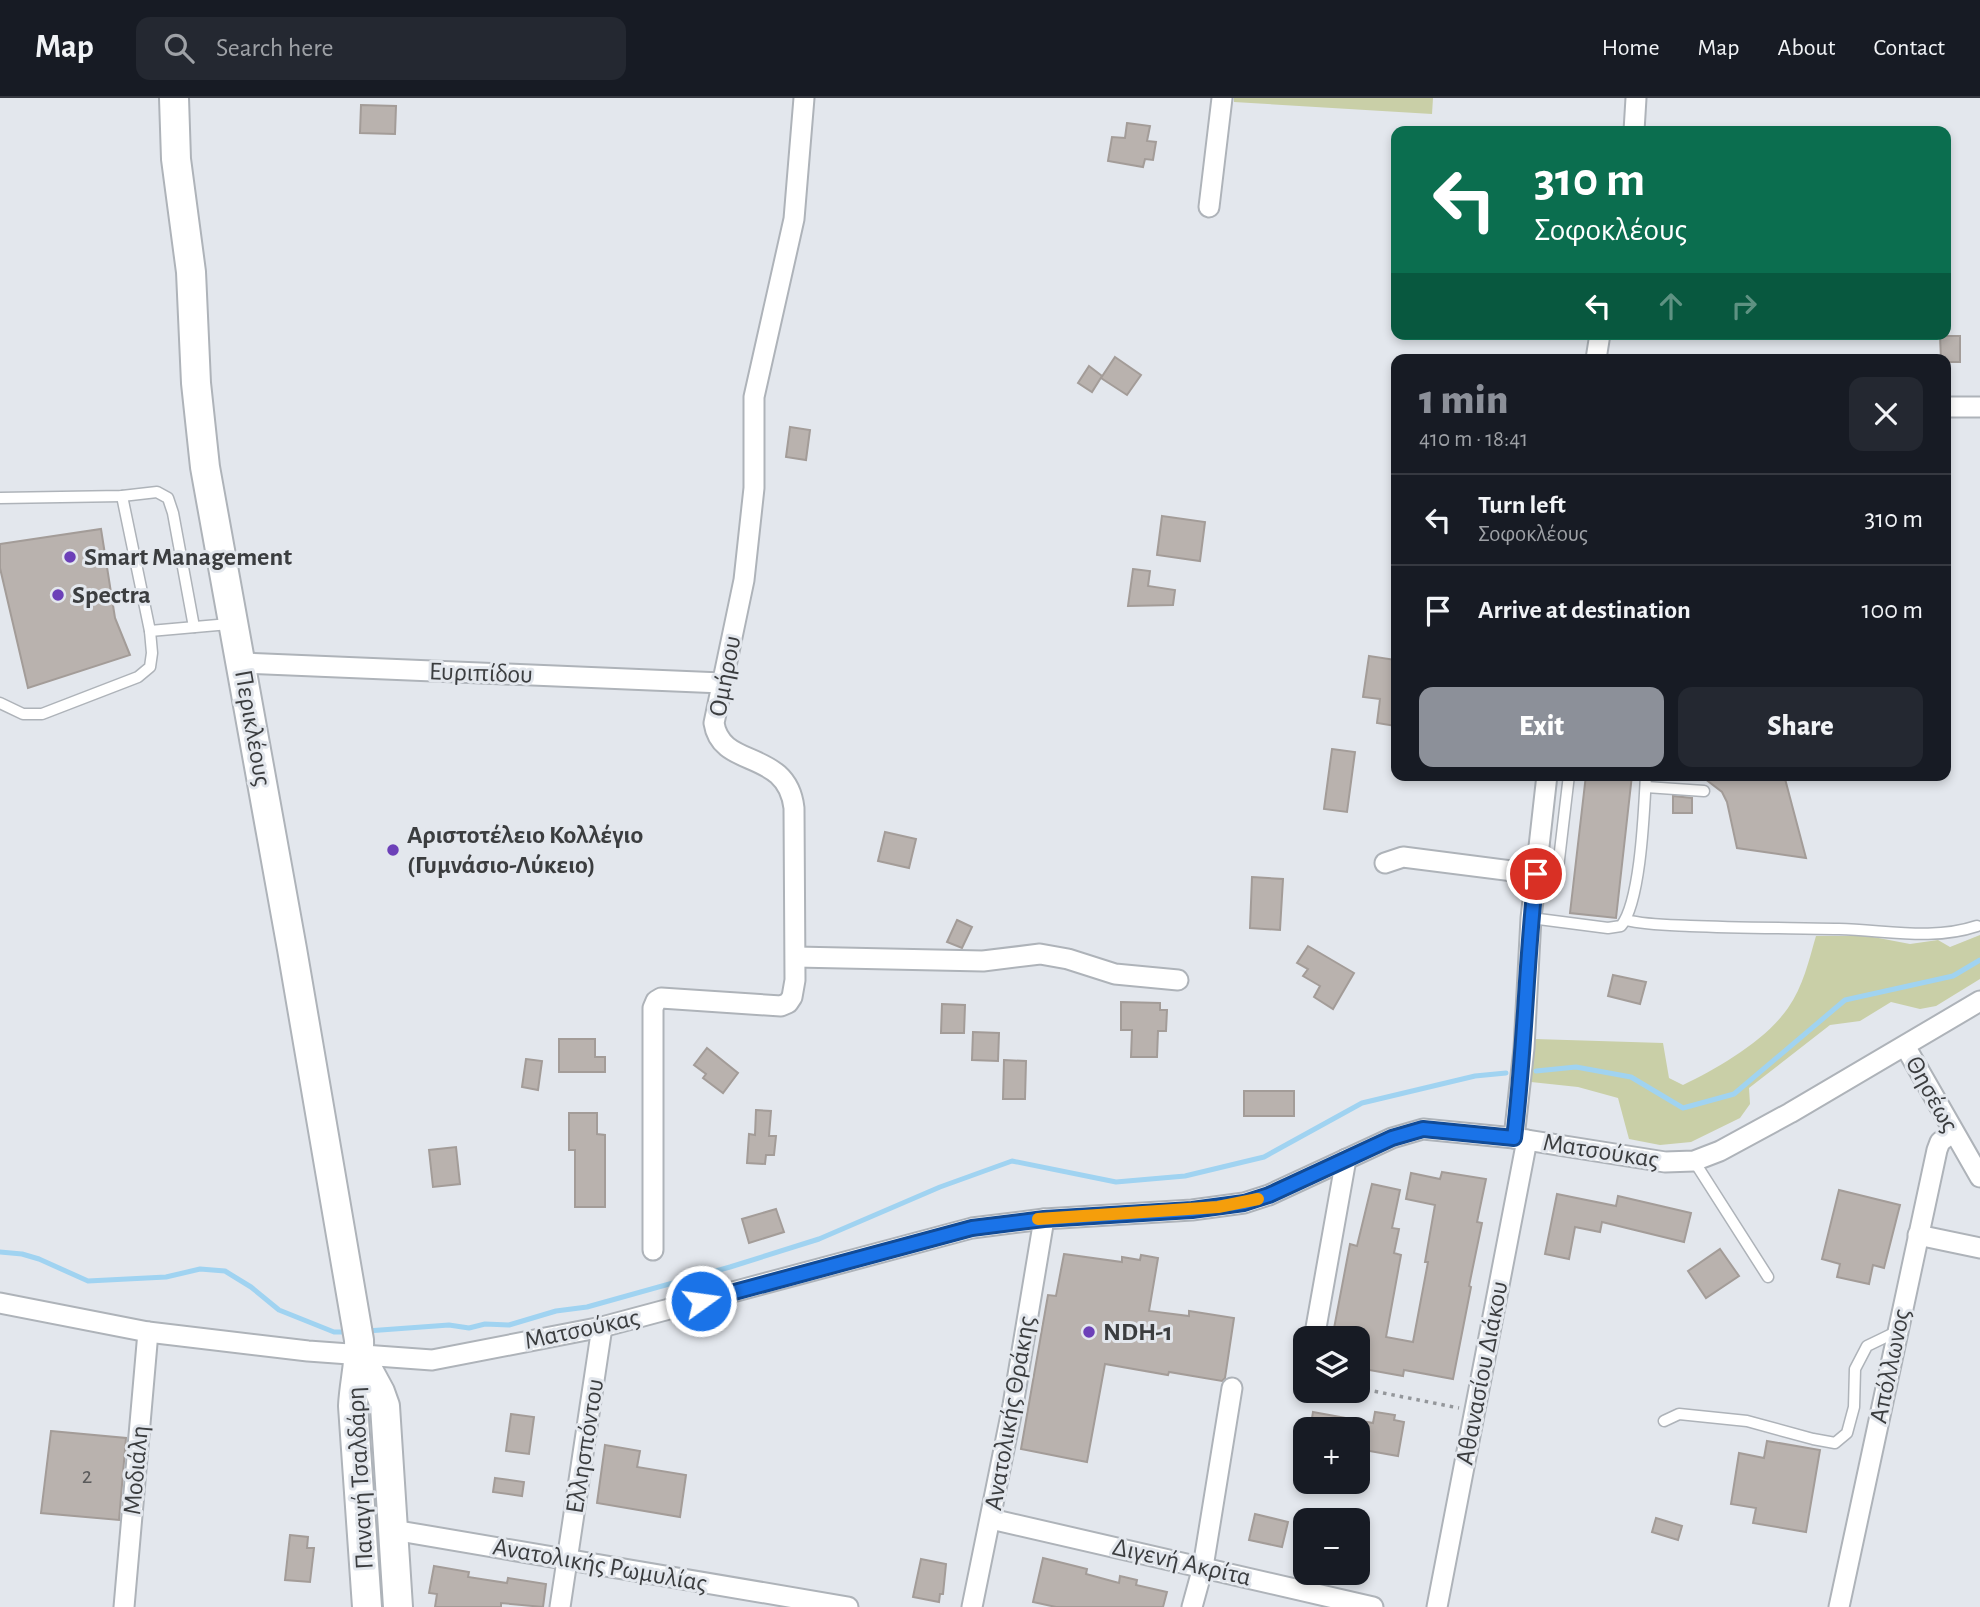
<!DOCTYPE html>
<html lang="en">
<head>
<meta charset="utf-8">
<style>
  body { margin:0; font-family:"Alegreya Sans",sans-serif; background:#242831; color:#f1f3f6; height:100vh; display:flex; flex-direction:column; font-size:26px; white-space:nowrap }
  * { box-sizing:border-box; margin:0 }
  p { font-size:23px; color:#9ea1a6 }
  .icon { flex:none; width:38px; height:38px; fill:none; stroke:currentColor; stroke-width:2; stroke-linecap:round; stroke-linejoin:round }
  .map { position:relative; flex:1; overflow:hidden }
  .panel { position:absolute; left:1391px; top:256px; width:560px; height:427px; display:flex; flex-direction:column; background:#171b24; border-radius:14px; box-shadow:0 4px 10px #0003 }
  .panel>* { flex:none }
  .banner { position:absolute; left:1391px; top:28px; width:560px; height:214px; border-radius:14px; box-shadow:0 4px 10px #0003; background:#0b6e4f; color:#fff; overflow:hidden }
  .controls { position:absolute; left:1293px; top:1228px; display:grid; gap:14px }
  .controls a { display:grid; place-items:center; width:77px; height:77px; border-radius:14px; background:#171b24; box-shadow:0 4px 10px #0003; font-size:35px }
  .pin { position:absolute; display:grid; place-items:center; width:60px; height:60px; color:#fff; margin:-30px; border:4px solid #fff; border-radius:50%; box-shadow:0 2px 7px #0007 }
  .me { position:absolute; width:77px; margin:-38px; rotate:76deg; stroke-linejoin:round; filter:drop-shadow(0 0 5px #0008) }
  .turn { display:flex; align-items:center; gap:24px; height:147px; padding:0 28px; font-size:32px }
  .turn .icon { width:91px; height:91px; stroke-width:2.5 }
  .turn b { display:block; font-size:49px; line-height:60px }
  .lanes { display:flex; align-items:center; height:66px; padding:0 28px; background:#0003; justify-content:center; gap:35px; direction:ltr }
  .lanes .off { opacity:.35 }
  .round { display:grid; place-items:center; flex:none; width:74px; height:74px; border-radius:14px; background:#242831 }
  .head { display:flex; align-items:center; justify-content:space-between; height:119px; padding:0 28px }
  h1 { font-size:42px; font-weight:800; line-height:52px; color:#8c9099 }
  .cta { display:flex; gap:14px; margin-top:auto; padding:14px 28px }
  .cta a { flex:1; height:80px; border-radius:14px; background:#8c9099; color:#fff; font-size:28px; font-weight:800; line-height:80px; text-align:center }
  .cta a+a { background:#242831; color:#f1f3f6 }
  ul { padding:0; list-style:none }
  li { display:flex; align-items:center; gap:21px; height:91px; padding:0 28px; border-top:2px solid #363941 }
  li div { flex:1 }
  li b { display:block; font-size:26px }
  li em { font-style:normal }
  header { display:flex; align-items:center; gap:42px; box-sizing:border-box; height:98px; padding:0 35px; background:#171b24; border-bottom:2px solid #363941 }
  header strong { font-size:33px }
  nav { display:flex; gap:38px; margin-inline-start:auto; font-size:24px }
  .search { width:490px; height:63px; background:#242831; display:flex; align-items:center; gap:18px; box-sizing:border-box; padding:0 24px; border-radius:14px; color:#9ea1a6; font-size:26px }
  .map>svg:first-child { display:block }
  .green { fill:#c9cfa7 }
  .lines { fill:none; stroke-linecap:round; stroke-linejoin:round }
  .stream { stroke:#a0d3f1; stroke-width:5 }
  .building { fill:#b9b2ae; stroke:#a39c98; stroke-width:2 }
  .lane-casing { stroke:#aeb3b9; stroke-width:13 }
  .street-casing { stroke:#aeb3b9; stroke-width:23 }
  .secondary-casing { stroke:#aeb3b9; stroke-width:32 }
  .path { stroke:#94979b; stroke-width:3.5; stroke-dasharray:3.5 5; stroke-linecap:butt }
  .lane { stroke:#fff; stroke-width:10 }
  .street { stroke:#fff; stroke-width:19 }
  .secondary { stroke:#fff; stroke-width:28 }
  .route-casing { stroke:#114b97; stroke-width:18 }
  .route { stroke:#1a73e8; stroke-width:12 }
  .slow { stroke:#f59e0b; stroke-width:12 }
  .poi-dot { fill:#6c40b8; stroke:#e3e7ed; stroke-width:2.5 }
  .labels { text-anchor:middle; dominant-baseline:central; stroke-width:6; stroke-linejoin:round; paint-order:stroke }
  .number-label { font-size:23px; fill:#5a5a5b }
  .poi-label { font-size:26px; font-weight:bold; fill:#3b3d3f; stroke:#e3e7ed; text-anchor:start }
  .street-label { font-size:26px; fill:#3b3d3f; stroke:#e3e7ed }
</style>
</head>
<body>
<header>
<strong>Map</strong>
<div class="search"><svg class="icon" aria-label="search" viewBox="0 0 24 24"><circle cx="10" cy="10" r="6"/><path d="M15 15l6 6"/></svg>Search here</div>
<nav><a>Home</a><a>Map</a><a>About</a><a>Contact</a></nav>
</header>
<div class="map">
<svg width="1980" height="1509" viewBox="0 0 1980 1509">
  <rect width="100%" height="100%" fill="#e3e7ed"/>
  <g class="green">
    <polygon points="1234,0 1433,0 1432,16 1234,4"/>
    <path d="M1980 837V881L1936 908 1920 911 1891 904 1860 923 1830 927 1749 990 1750 1006 1740 1020 1691 1044 1660 1047 1629 1041 1618 1000 1578 989 1531 984 1535 941 1663 945 1669 980 1683 987C1718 970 1765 943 1788 910 1803 889 1809 862 1816 838H1868L1910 846 1938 842 1950 849Z"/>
  </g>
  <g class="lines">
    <g class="stream">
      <polyline points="1536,973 1576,969 1631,979 1683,1010 1734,996 1845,902 1953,878 1980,862"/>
      <polyline points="0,1154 22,1156 39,1161 88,1183 166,1179 200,1171 225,1173 251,1189 279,1212 334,1234 351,1234"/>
      <polyline points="367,1233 449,1227 469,1230 485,1226 509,1227 556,1213 587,1209 730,1169 819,1141 940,1089 1012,1063 1116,1084 1185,1078 1264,1059 1362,1005 1475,978 1506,975"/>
    </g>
  </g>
  <g class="building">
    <polygon points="361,7 396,8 395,36 360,35"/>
    <polygon points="1127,25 1150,28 1147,43 1156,44 1153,62 1145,61 1143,69 1108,63 1112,39 1125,40"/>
    <polygon points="1940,238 1960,238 1960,264 1946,264 1946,261 1941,261"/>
    <polygon points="1115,259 1141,277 1127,297 1101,280"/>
    <polygon points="1089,268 1102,278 1092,294 1078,285"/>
    <polygon points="790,329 810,332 806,362 786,359"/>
    <polygon points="1162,418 1205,424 1200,463 1157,457"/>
    <polygon points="101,431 115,520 130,557 28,590 0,470 0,446"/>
    <polygon points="1133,471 1150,473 1148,488 1175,492 1173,507 1128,508"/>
    <polygon points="1369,558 1396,562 1396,628 1377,625 1380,601 1363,599"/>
    <polygon points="1332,651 1355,654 1347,714 1324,711"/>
    <polygon points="1586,677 1632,677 1616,820 1570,815"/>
    <polygon points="1700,677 1784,677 1806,760 1737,750 1727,704 1722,694"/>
    <polygon points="1673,698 1692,700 1692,715 1673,715"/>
    <polygon points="885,734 916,741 909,770 878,763"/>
    <polygon points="1252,779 1283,781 1280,832 1250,830"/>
    <polygon points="957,822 972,829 962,850 947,844"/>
    <polygon points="1308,848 1354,875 1333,911 1314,899 1320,888 1303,878 1308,871 1297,865"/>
    <polygon points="1613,877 1646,884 1640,906 1608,898"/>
    <polygon points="1121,904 1160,905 1160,912 1167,912 1166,933 1158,933 1157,959 1131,959 1132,932 1121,932"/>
    <polygon points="942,906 965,907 964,935 941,935"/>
    <polygon points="973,934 999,935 998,963 972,962"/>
    <polygon points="559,941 595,941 595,959 605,959 605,974 559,974"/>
    <polygon points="707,950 738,975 723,995 703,980 706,976 694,967"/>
    <polygon points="526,961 542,963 538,992 522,989"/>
    <polygon points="1004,962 1026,963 1025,1001 1003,1001"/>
    <rect x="1244" y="993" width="50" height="25"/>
    <polygon points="756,1012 771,1013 769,1038 776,1038 774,1057 766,1057 765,1066 747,1065 749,1036 755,1037"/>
    <polygon points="569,1015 597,1015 597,1036 605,1037 605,1109 575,1109 575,1052 569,1052"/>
    <polygon points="456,1049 460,1086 433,1089 429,1052"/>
    <polygon points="1442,1074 1486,1081 1477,1124 1482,1125 1469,1188 1471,1189 1453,1281 1404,1272 1403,1278 1358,1270 1358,1241 1332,1241 1350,1146 1357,1148 1372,1086 1400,1092 1392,1130 1399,1131 1394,1155 1401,1157 1386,1239 1413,1244 1428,1164 1425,1164 1435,1107 1406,1101 1411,1075 1440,1081"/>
    <polygon points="1839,1092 1900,1107 1884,1170 1873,1167 1869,1186 1837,1179 1840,1166 1822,1161"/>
    <polygon points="1557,1096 1616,1108 1618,1098 1691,1115 1684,1144 1602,1124 1600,1134 1575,1129 1569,1161 1545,1156"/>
    <polygon points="776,1111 784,1134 749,1145 742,1121"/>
    <polygon points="1720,1151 1739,1178 1706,1200 1688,1173"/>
    <polygon points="1064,1156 1122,1164 1122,1159 1140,1162 1141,1157 1158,1160 1149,1213 1189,1218 1189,1213 1234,1220 1225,1280 1222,1283 1169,1274 1168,1277 1105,1266 1087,1364 1021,1351 1048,1197 1056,1198"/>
    <polygon points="1313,1314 1373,1325 1375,1314 1395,1317 1394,1322 1404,1324 1398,1358 1358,1351 1358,1332 1310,1332"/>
    <polygon points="511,1316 534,1319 529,1356 506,1353"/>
    <polygon points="51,1333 126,1340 119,1422 41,1415"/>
    <polygon points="1767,1343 1820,1352 1806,1434 1753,1425 1756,1410 1731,1406 1739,1355 1764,1360"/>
    <polygon points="605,1347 640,1353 637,1369 686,1377 680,1419 597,1405"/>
    <polygon points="495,1380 524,1384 522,1398 493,1394"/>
    <polygon points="1255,1416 1288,1424 1282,1449 1249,1442"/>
    <polygon points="1656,1420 1682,1428 1678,1442 1652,1434"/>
    <polygon points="290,1437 308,1439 307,1450 314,1450 310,1484 285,1482"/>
    <polygon points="1043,1460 1087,1471 1086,1476 1119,1485 1120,1478 1137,1482 1136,1487 1167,1494 1163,1509 1056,1509 1033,1504"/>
    <polygon points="921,1461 946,1466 943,1496 940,1496 939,1504 913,1499"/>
    <polygon points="434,1468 469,1474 468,1479 507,1485 508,1480 546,1486 543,1509 501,1505 501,1509 435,1509 437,1496 429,1495"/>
  </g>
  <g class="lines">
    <g class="lane-casing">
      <g id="lane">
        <polyline points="0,400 122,398 157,394 168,400 173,415 194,529"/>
        <polyline points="150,533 229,526"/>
        <polyline points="0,605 23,616 42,616 138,579 150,569 152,555 150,533 122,398"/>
        <polyline points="1646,689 1704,693"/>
        <polyline points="1534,792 1548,785 1558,770 1569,677"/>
        <path d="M1531 820 1608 830 1621 828C1641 803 1644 712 1646 677"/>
        <path d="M1626 822C1646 827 1668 827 1690 828 1739 830 1789 830 1839 831 1886 832 1932 843 1977 828"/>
        <polyline points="1694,1063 1768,1179"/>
        <polyline points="1664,1323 1679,1316 1747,1323 1813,1341 1835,1345 1847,1335 1854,1309 1855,1271 1867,1248 1896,1234"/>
      </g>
    </g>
    <g class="street-casing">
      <g id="street">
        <polyline points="1634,33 1636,0"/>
        <polyline points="1209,109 1222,0"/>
        <polyline points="1596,261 1600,236"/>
        <polyline points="1946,309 1980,309"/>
        <polyline points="241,565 722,585"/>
        <polyline points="1385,765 1403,759 1536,776"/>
        <polyline points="796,859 983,863 1040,856 1068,861 1115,876 1178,882"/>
        <polyline points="1905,948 1980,1079"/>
        <polyline points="1514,1040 1524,950 1531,820 1547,677"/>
        <polyline points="1918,1137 1980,1150"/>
        <path d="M653 1152V910L656 903 661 900 781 908 788 905 792 899 795 882 794 710C787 650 721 672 714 625L744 482 754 390V299L794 121 804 0"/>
        <polyline points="0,1205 148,1234 308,1253 432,1262 602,1229 972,1130 1044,1121 1192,1112 1244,1105 1269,1097 1392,1040 1423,1031 1514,1040 1665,1064 1694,1063 1720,1053 1790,1015 1980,903"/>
        <polyline points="1314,1241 1346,1061"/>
        <polyline points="991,1421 1373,1509"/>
        <polyline points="393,1432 848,1509"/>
        <polyline points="124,1509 148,1234"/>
        <polyline points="560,1509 602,1229"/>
        <polyline points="972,1509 1013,1307 1044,1121"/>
        <polyline points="1192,1509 1203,1469 1232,1290"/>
        <polyline points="1437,1509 1527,1042"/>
        <polyline points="1839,1509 1937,1052 1940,1044 1953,1034"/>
      </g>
    </g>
    <g class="secondary-casing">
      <g id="secondary">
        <path d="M174 0 176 61 191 174 196 285 205 369 292 851 359 1242C360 1264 354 1286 353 1308L367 1509"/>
        <polyline points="360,1257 380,1294 385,1308 398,1509"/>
      </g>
    </g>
    <polyline class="path" points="1358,1290 1459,1310"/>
    <use href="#lane" class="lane"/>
    <use href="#street" class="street"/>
    <use href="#secondary" class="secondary"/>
  </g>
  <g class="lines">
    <g class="route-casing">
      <path id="route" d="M701 1203 972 1130 1044 1121 1192 1112 1244 1105 1269 1097 1392 1040 1423 1031 1514 1040C1525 952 1526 864 1536 776"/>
    </g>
    <use href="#route" class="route"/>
    <polyline class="slow" points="1038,1121 1218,1109 1258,1101"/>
  </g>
  <g class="poi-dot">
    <circle cx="70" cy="459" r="7"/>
    <circle cx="58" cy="497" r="7"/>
    <circle cx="393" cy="752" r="7"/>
    <circle cx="1089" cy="1234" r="7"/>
  </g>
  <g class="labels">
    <g class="number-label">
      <text x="87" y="1378">2</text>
    </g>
    <g class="poi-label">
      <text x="84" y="459">Smart Management</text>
      <text x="72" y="497">Spectra</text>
      <text x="407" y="737">Αριστοτέλειο Κολλέγιο<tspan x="407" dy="30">(Γυμνάσιο-Λύκειο)</tspan></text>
      <text x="1103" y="1234">NDH-1</text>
    </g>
    <g class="street-label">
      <text transform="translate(481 575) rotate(2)">Ευριπίδου</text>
      <text transform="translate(725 578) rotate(-79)">Ομήρου</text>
      <text transform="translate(253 630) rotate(80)">Περικλέους</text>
      <text transform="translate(1932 996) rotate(61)">Θησέως</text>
      <text transform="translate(1601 1053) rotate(9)">Ματσούκας</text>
      <text transform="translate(582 1231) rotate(-12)">Ματσούκας</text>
      <text transform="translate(1890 1268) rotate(-78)">Απόλλωνος</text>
      <text transform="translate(1482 1275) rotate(-79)">Αθανασίου Διάκου</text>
      <text transform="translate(1010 1315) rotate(-80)">Ανατολικής Θράκης</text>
      <text transform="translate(585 1348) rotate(-81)">Ελλησπόντου</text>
      <text transform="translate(136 1372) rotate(-85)">Μοδιάλη</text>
      <text transform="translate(360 1380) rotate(-93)">Παναγή Τσαλδάρη</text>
      <text transform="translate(1182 1464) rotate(13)">Διγενή Ακρίτα</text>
      <text transform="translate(600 1467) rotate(10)">Ανατολικής Ρωμυλίας</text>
    </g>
  </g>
</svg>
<div class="controls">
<a><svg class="icon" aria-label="layers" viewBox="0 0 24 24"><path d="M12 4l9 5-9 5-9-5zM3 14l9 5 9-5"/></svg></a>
<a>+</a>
<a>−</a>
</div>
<div class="pin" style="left:1536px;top:776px;background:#d93025"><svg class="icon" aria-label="arrive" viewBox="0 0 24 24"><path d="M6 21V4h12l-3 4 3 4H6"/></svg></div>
<svg class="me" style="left:701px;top:1203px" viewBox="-20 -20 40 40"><circle r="17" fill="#1a73e8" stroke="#fff" stroke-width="3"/><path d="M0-11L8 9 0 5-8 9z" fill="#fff"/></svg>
<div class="banner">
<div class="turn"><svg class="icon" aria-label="left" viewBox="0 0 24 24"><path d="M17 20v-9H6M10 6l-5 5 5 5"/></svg><div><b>310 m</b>Σοφοκλέους</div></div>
<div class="lanes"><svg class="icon" aria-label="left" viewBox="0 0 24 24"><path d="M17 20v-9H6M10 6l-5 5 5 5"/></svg><svg class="icon off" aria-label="ahead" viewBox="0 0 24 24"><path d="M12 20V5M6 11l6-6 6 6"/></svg><svg class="icon off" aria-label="right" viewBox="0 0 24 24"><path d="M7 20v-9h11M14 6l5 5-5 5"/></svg></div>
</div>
<section class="panel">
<div class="head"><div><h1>1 min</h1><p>410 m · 18:41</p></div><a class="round"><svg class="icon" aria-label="close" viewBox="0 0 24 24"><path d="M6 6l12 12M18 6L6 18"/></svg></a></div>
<ul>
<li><svg class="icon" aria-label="left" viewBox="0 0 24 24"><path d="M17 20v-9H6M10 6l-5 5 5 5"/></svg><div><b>Turn left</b><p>Σοφοκλέους</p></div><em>310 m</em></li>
<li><svg class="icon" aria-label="arrive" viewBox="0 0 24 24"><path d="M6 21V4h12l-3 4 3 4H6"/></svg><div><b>Arrive at destination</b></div><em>100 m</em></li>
</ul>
<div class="cta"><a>Exit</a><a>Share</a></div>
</section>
</div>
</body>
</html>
